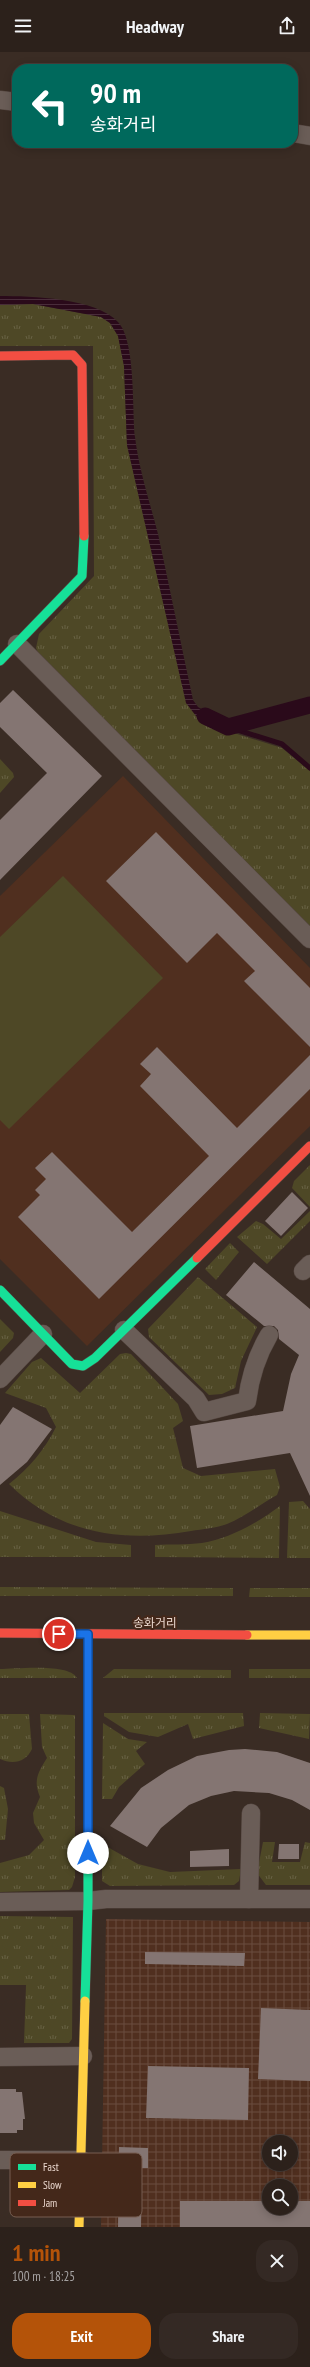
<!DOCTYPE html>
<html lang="en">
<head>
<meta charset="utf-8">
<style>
  body { margin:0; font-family:"PT Sans Narrow","Noto Sans KR",sans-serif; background:#342924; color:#f1f3f6; height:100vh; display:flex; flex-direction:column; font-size:15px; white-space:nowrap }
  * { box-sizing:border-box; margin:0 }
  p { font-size:13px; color:#a6a3a3 }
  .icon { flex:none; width:22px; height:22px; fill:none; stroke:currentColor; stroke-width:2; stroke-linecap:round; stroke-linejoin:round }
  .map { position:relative; height:2175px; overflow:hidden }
  .side { display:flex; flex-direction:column; background:#2c211b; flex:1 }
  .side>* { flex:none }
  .top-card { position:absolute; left:12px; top:12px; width:286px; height:84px; border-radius:16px; box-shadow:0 2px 10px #0003,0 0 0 1px #483e3a; background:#00695c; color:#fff; overflow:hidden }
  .tools { position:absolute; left:262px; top:2083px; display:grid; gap:8px }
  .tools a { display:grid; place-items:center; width:36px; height:36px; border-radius:50%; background:#2c211b; box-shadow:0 2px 10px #0003,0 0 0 1px #483e3a; font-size:20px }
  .pin { position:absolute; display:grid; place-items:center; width:34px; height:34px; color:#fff; margin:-17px; border:2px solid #fff; border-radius:50%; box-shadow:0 1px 4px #0007 }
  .me { position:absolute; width:44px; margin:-22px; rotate:0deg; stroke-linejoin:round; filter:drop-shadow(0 0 3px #0008) }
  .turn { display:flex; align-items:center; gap:14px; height:84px; padding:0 12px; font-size:18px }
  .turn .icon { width:52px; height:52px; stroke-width:2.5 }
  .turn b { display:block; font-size:28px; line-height:34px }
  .round { display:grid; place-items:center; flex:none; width:42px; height:42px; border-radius:16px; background:#342924 }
  .headline { display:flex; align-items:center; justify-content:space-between; height:68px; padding:0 12px }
  h1 { font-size:24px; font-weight:700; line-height:30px; color:#b45309 }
  .action { display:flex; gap:8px; margin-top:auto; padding:8px 12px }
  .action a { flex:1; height:46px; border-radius:16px; background:#b45309; color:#fff; font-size:16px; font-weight:700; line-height:46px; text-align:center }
  .action a+a { background:#342924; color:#f1f3f6 }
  header { display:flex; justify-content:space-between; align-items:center; height:52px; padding:0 12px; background:#2c211b; font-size:18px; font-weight:700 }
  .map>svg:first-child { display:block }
  .built { fill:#502f1f }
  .industrial { fill:url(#industrial-grid); fill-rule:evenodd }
  .grass { fill:url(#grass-tufts) }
  .pitch { fill:#4e4826 }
  .water { fill:url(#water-rules) }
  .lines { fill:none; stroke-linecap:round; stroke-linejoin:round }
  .stream { stroke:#2a0a1a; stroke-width:5 }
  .canal { stroke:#2a0a1a; stroke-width:17 }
  .building { fill:#847572 }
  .street-casing { stroke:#554741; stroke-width:19 }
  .fast-casing { stroke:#554741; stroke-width:10 }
  .slow-casing { stroke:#554741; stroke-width:10 }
  .jam-casing { stroke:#554741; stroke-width:10 }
  .street { stroke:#6a5d57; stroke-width:18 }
  .fast { stroke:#16e098; stroke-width:9 }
  .slow { stroke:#ffcf43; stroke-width:9 }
  .jam { stroke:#f24e42; stroke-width:9 }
  .route-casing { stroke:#114b97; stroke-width:10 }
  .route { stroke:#1a73e8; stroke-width:7 }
  .labels { text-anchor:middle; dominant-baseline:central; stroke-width:4; stroke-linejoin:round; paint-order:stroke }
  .street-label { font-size:12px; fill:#ead7ce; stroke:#44281a }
  .key { fill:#44281a; stroke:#765d50; stroke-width:1 }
  .key-label { font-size:11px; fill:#ead7ce }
</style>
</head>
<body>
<header><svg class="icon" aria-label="menu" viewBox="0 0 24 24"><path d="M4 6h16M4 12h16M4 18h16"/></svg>Headway<svg class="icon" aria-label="share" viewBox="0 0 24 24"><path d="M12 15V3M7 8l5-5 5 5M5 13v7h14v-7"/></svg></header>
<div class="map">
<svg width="310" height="2175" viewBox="0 0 310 2175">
  <defs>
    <pattern id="industrial-grid" width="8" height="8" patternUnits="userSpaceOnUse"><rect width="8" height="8" fill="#502f1f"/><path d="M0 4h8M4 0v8" fill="none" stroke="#694c3e"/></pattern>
    <pattern id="grass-tufts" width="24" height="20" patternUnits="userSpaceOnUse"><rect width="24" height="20" fill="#4e4826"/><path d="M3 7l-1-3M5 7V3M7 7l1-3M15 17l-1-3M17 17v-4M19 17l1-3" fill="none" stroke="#686244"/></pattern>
    <pattern id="water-rules" width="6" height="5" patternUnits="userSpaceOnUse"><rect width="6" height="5" fill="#2a0a1a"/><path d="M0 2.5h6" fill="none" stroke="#492d3a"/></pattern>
  </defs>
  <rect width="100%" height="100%" fill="#3a2c24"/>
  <polygon class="built" points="123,724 310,916 310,1074 87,1294 0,1207 0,844"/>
  <path class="industrial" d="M106 1867 310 1870V2175H101ZM269 2090H291V2112H269ZM269 2134H291V2156H269Z"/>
  <g class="grass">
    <polygon points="33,252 101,265 110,271 118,284 124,314 127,393 169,574 196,664 234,681 282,696 310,719 310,874 39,603 36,596 39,582 94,524 93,294 0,294 0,253"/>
    <polygon points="0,707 13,721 14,725 0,741"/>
    <polygon points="310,1113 310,1155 292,1136 294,1129"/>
    <polygon points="310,1159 310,1169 267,1212 237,1185 256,1169 263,1172 281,1187"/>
    <polygon points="230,1191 239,1200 216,1228 205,1217"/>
    <polygon points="198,1225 257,1275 241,1309 235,1336 222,1342 209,1343 149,1285 148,1277"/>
    <polygon points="0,1267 14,1281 13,1286 0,1300"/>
    <path d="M126 1301 131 1302 178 1352 183 1369 173 1376 183 1416 201 1424 275 1417 280 1435 277 1443C261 1452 244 1465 227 1472 217 1476 202 1477 191 1479 123 1491 59 1482 9 1432 29 1416 44 1399 56 1375L46 1356 5 1341 32 1310 41 1306 80 1341 120 1302Z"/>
    <polygon points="303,1449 310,1457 310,1506 287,1506 289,1450"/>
    <path d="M280 1454 279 1506 155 1505V1493C171 1492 187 1493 202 1491 231 1486 257 1471 280 1454Z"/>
    <polygon points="0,1459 96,1490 131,1493 131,1505 0,1505"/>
    <polygon points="0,1535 233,1536 233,1544 0,1544"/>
    <polygon points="250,1536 310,1536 310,1545 249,1545"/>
    <path d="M0 1617C16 1617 69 1611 77 1626H0Z"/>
    <polygon points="114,1617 231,1618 231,1626 103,1626"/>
    <rect x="249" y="1617" width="61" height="9"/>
    <polygon points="104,1661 243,1661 244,1674 193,1687 188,1672 158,1685 129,1680 104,1664"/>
    <polygon points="260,1661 310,1662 309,1687 259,1676"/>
    <path d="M0 1662H29L32 1697C26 1710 13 1713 0 1707Z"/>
    <path d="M40 1662 75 1663V1825L72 1835 69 1838 0 1840V1811L29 1803 44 1788 34 1771 33 1761 40 1745C33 1729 38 1720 47 1706L42 1695Z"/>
    <polygon points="103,1671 128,1687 147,1690 136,1699 145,1712 119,1735 112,1747 102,1747"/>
    <polygon points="0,1734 4,1736 8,1757 5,1788 0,1788"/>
    <polygon points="263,1790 275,1790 272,1810 300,1810 305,1790 310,1791 310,1833 266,1833 257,1821"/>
    <polygon points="102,1792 138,1812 170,1820 241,1817 239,1829 234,1833 110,1834 102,1829"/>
    <polygon points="0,1864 73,1865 72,1987 69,1991 24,1991 26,1933 0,1933"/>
  </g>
  <polygon class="pitch" points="63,824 163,926 9,1077 0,1068 0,885"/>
  <path class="water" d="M0 244C31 244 96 246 118 270 136 289 132 358 135 385 139 418 150 451 158 482 170 537 181 593 193 648L198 655 226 671 225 677 196 664 186 651 127 393 124 314 118 284 110 271 101 265 33 252 0 253Z"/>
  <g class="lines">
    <polyline class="stream" points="228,675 282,692 310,716"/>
    <polyline class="canal" points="205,664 228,675 310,653"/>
  </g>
  <g class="building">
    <polygon points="13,638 102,724 0,828 0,768 47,721 0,675 0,651"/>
    <polygon points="156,780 310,936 310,995 244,929 255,919 217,881 187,911 106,829"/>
    <polygon points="157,995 237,1076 310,1003 310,1037 99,1247 18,1165 40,1143 35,1138 46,1127 35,1116 52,1100 132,1180 209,1104 140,1034 151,1022 140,1012"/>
    <polygon points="292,1140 308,1156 281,1184 265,1169"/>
    <polygon points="254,1210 310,1257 310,1444 290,1401 197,1416 190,1374 283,1359 291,1322 299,1303 279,1287 278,1278 274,1274 264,1274 226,1243"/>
    <polygon points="13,1355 52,1377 27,1410 0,1433 0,1373"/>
    <polygon points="245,1697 277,1700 310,1711 310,1758 292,1748 269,1741 234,1739 211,1744 189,1753 161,1776 147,1795 110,1774 141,1736 168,1718 197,1704 229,1698"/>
    <polygon points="279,1792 299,1792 299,1807 278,1807"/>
    <polygon points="229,1797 229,1814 190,1815 190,1799"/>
    <polygon points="145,1900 245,1901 244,1914 145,1912"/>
    <polygon points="261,1956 310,1958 310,2029 258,2027"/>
    <polygon points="148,2014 249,2016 248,2068 146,2066"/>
    <polygon points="0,2037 16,2037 16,2040 22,2040 25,2067 23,2067 23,2078 17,2078 17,2081 0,2081"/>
    <polygon points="119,2095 148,2096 148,2116 142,2116 141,2175 118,2175"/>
    <polygon points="180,2149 269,2149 269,2156 291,2156 291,2149 310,2149 310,2175 180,2175"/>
  </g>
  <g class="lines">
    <g class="street-casing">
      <g id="street">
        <polyline points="0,48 17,50"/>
        <polyline points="293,81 310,84"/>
        <polyline points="17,592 310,887"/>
        <polyline points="303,1219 310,1212"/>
        <path d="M124 1278 196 1347 204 1360 247 1349C250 1325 256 1305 269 1283"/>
        <polyline points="0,1327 43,1282"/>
        <polyline points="249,1847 251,1761"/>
        <polyline points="0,1850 88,1849 106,1847 310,1847"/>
        <polyline points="0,2005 83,2004"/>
        <polyline points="0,2108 82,2108"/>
      </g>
    </g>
    <g class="fast-casing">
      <g id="fast">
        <polyline points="0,609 82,524 84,484"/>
        <polyline points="0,1238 72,1312 83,1314 95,1306 197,1206"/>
        <polyline points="85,1949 88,1849 88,1680"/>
      </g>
    </g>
    <g class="slow-casing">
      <g id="slow">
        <polyline points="88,1582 88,1680"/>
        <polyline points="247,1583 310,1583"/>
        <polyline points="79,2175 85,1949"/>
      </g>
    </g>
    <g class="jam-casing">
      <g id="jam">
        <polyline points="0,304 73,303 82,313 84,484"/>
        <polyline points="197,1206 310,1094"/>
        <polyline points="0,1581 247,1583"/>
      </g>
    </g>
    <use href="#street" class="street"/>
    <use href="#fast" class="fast"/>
    <use href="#slow" class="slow"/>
    <use href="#jam" class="jam"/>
  </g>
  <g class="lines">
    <g class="route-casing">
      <polyline id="route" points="59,1582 88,1582 88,1801"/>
    </g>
    <use href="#route" class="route"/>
  </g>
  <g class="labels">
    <g class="street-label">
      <text x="155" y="1570">송화거리</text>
    </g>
  </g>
  <rect x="10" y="2101" width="132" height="64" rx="6" class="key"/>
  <rect x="18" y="2112" width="18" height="6" fill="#16e098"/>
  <rect x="18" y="2130" width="18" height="6" fill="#ffcf43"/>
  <rect x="18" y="2148" width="18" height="6" fill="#f24e42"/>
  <g class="key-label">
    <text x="43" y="2119">Fast</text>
    <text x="43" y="2137">Slow</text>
    <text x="43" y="2155">Jam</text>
  </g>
</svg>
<div class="tools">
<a><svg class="icon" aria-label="sound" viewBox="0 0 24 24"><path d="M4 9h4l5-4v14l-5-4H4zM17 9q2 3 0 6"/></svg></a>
<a><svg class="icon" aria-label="search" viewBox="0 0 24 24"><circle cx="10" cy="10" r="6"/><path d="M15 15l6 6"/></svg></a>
</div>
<div class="pin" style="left:59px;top:1582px;background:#d93025"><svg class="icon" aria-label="arrive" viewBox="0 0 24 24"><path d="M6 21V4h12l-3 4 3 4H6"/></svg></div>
<svg class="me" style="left:88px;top:1801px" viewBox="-20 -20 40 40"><circle r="19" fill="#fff"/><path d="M0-13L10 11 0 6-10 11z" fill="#1a73e8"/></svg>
<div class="top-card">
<div class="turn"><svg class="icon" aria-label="left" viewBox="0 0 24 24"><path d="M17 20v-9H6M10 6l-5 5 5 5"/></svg><div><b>90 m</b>송화거리</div></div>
</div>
</div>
<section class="side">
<div class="headline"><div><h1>1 min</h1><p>100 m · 18:25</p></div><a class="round"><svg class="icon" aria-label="close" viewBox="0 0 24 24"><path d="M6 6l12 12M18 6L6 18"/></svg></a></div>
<div class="action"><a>Exit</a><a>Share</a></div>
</section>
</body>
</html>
